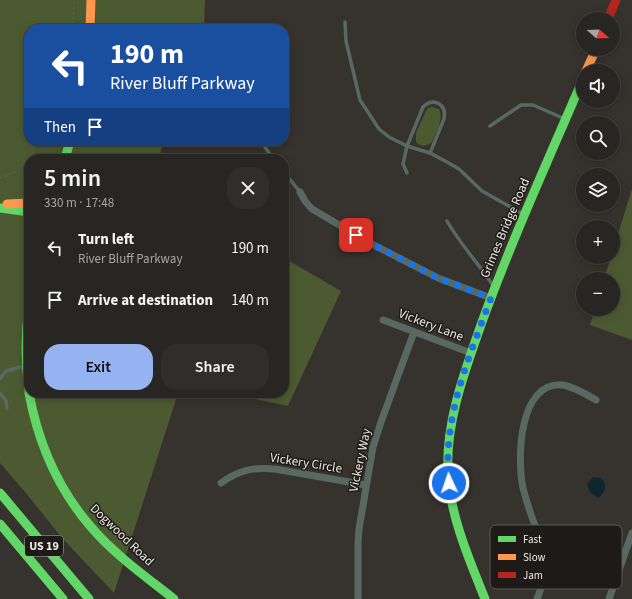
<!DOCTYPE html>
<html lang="en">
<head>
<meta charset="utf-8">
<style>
  body { margin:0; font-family:"Source Sans 3",sans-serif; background:#302e2a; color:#f1f3f6; height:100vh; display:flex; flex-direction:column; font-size:15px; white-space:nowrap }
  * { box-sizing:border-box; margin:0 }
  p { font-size:13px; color:#a5a5a5 }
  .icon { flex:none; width:22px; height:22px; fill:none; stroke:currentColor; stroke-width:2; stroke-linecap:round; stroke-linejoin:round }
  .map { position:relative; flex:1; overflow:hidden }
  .details { position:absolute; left:24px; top:154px; width:265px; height:244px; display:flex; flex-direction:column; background:#282622; border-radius:16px; box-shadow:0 2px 10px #0003,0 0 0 1px #444340 }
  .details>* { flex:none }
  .top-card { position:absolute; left:24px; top:24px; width:265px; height:122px; border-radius:16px; box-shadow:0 2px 10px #0003,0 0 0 1px #444340; background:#1a4fa0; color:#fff; overflow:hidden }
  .needle { width:26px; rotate:109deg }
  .fabs { position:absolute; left:576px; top:12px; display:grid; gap:8px }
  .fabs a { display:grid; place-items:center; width:44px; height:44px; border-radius:50%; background:#282622; box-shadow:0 2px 10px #0003,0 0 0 1px #444340; font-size:20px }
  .pin { position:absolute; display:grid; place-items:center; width:34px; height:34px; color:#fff; margin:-17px; border-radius:8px; box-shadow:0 2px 6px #0006 }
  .me { position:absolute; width:44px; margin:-22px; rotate:357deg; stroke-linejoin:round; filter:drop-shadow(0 0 3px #0008) }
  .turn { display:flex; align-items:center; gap:14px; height:84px; padding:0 20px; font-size:18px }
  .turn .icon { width:52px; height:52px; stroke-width:2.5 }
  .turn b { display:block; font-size:28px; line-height:34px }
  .then { display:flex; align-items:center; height:38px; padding:0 20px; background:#0003; gap:8px; font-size:15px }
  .round { display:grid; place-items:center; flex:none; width:42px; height:42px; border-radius:16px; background:#302e2a }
  .summary { display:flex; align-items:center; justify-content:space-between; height:68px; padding:0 20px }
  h1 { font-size:24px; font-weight:600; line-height:30px }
  .action { display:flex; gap:8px; margin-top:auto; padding:8px 20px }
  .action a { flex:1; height:46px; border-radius:16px; background:#95b2f1; color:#111; font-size:16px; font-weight:600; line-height:46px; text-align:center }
  .action a+a { background:#302e2a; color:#f1f3f6 }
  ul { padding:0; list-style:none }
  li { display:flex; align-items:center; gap:12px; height:52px; padding:0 20px }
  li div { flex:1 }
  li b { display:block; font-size:15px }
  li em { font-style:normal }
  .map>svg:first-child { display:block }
  .green { fill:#4c5a31 }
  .water { fill:#0f262d }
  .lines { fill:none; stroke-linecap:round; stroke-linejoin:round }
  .path { stroke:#5c6561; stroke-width:1; stroke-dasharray:2 3; stroke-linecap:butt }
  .lane { stroke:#586964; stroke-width:3.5 }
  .street { stroke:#586964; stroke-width:7 }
  .fast { stroke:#63d668; stroke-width:9 }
  .slow { stroke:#ff974d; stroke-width:9 }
  .jam { stroke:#b3261e; stroke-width:9 }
  .route { stroke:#1a73e8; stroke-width:7; stroke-dasharray:0 12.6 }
  .labels { text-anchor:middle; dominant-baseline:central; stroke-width:3; stroke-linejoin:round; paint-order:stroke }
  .shield { fill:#1d1a17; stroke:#aeaaa6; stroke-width:1 }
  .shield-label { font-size:12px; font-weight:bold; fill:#ece8e3 }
  .street-label { font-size:13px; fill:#ece8e3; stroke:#1d1a17 }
  .key { fill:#1d1a17; stroke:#5b5854; stroke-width:1 }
  .key-label { font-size:11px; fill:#ece8e3 }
</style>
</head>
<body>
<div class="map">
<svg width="632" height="599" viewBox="0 0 632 599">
  <rect width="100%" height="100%" fill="#36322e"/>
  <g class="green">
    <polygon points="0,0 205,0 204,29 29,29 29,141 163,141 159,159 29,159 29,393 178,393 114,593 62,538 26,493 0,463"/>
    <path d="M432 107 439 109C444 120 436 132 432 142 426 147 421 147 416 142V133L426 111 428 108Z"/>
    <polygon points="632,189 632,340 590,325 595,309 613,309 613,279 604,279 611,257 613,257 613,250"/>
    <polygon points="284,258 341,291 288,406 227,393 284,393"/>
  </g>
  <path class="water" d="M593 477C594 477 599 478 600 478 609 483 605 494 598 498L590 492 587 484Z"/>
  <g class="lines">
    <g class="path">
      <polyline points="71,29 74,10 74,0"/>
      <polyline points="0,178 16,172 41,141"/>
    </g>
    <g class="lane">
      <polyline points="345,22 346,41 360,100 379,129 389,137 407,146 430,153 447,162 459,169 482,191 523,214"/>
      <polyline points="490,126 521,105 533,105 565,119"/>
      <polyline points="261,141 273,159"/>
      <polyline points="284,172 300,192"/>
      <path d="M407 173 403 164 407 146 423 107C434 97 447 104 444 119L430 153"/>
      <path d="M447 221C460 244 479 264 494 287"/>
      <polyline points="0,379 6,371 25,366"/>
      <polyline points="0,393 6,401 7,408"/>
    </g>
    <g class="street">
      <polyline points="300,192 305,201 312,209 370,243 438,278 491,298"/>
      <polyline points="383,320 471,353"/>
      <path d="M221 483C239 470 253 467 275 469L366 485"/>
      <polyline points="358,599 358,545 359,529 373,447 381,422 414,332"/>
      <path d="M537 599C543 585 547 570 545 555 543 543 538 534 534 523 530 512 526 500 523 488 517 460 518 381 563 385 574 387 586 394 596 400"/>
      <polyline points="609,599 632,533"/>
    </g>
    <g class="fast">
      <polyline points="65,159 70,141"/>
      <polyline points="0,208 29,212"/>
      <path d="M29 307C25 335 25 362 29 390"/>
      <path d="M29 393C38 442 58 489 91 527 115 555 145 576 174 599"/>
      <polyline points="0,493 89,599"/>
      <polyline points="0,524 63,599"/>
      <path d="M485 599C469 559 451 518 448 475 445 422 465 371 482 322 512 240 548 160 583 79"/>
    </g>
    <g class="slow">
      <polyline points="90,29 91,0"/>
      <polyline points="586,71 596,49"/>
      <polyline points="7,204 29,203"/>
    </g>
    <polyline class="jam" points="608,19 616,0"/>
  </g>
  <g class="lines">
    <path class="route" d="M356 235 370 243 438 278 491 298C469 357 442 419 449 483"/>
  </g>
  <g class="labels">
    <rect class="shield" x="25" y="536" width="38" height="20" rx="3"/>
    <g class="shield-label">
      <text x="44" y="546">US 19</text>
    </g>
    <g class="street-label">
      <text transform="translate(505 228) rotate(-67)">Grimes Bridge Road</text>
      <text transform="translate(431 325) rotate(21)">Vickery Lane</text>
      <text transform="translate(360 460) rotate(-78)">Vickery Way</text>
      <text transform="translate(306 463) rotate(9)">Vickery Circle</text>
      <text transform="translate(122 535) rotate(44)">Dogwood Road</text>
    </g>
  </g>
  <rect x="490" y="525" width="132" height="64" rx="6" class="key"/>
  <rect x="498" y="536" width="18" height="6" fill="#63d668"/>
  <rect x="498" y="554" width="18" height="6" fill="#ff974d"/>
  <rect x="498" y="572" width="18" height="6" fill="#b3261e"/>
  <g class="key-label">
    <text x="523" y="543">Fast</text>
    <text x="523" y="561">Slow</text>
    <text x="523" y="579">Jam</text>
  </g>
</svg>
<div class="fabs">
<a><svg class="needle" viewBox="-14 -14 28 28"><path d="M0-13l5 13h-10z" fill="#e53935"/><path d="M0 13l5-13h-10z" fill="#a5a5a5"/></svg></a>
<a><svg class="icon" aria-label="sound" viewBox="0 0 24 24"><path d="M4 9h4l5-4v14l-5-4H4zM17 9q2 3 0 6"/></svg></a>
<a><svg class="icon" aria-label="search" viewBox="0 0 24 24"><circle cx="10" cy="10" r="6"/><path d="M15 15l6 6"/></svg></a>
<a><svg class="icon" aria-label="layers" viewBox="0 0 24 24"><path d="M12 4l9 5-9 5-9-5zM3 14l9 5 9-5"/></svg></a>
<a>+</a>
<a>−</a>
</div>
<div class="pin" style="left:356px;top:235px;background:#d93025"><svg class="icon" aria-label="arrive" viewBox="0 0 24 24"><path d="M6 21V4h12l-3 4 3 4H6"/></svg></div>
<svg class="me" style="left:449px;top:483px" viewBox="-20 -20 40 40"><circle r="17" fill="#1a73e8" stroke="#fff" stroke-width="3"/><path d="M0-11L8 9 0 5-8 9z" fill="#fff"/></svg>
<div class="top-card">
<div class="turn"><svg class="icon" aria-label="left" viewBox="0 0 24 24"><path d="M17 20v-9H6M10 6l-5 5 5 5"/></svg><div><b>190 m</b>River Bluff Parkway</div></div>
<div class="then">Then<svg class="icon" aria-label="arrive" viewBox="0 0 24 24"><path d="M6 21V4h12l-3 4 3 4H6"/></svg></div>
</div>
<section class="details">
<div class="summary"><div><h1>5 min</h1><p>330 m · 17:48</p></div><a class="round"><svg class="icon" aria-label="close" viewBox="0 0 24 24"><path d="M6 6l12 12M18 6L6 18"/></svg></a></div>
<ul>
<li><svg class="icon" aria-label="left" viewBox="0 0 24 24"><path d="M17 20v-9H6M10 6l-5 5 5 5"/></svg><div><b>Turn left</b><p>River Bluff Parkway</p></div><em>190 m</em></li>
<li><svg class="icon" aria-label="arrive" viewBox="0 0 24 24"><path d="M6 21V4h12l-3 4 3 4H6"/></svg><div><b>Arrive at destination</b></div><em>140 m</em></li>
</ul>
<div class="action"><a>Exit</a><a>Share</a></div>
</section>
</div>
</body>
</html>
